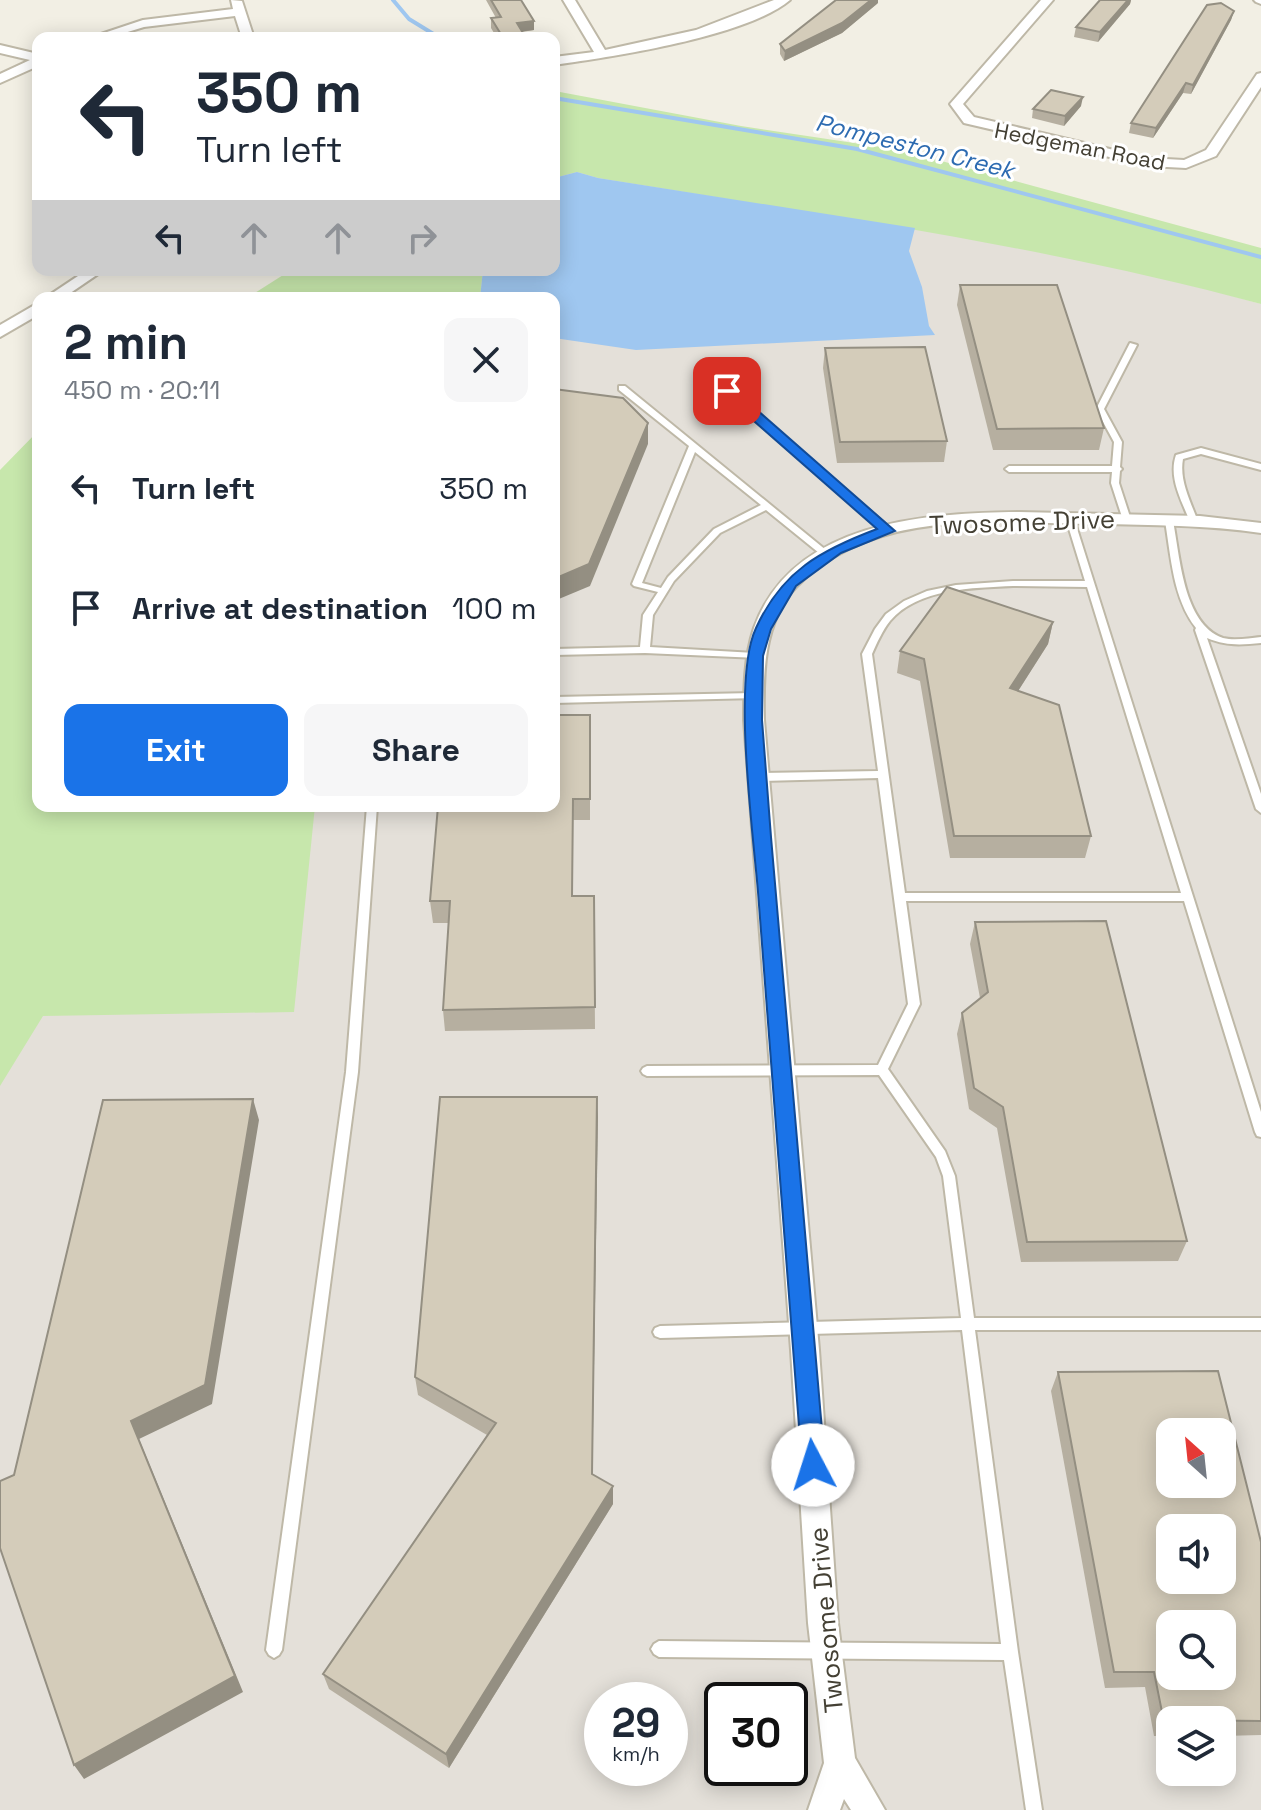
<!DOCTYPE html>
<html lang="en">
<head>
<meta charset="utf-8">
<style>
  body { margin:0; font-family:"Space Grotesk",sans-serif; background:#f6f6f7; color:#1f2937; height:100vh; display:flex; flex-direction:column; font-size:30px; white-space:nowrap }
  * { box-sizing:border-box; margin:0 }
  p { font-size:26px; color:#747a83 }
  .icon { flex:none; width:44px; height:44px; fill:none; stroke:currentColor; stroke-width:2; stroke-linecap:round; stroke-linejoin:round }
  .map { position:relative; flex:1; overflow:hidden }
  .drawer { position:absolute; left:32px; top:292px; width:528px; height:520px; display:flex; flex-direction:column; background:#fff; border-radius:16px; box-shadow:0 4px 20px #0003 }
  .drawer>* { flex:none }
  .top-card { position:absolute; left:32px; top:32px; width:528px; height:244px; border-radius:16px; box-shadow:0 4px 20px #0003; background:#fff; color:#1f2937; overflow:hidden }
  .needle { width:52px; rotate:333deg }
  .controls { position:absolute; left:1156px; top:1418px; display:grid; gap:16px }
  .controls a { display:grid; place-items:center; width:80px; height:80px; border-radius:16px; background:#fff; box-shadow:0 4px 20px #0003; font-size:40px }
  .speed { position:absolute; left:584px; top:1682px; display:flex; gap:16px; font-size:40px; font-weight:700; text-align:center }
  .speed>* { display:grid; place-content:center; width:104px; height:104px; border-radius:50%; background:#fff; box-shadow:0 4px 20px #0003; line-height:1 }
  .speed small { font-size:20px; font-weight:400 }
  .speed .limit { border:4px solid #111; border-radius:12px; background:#fff; color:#111 }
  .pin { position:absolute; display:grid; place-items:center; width:68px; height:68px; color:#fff; margin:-34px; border-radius:16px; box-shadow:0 4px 12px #0006 }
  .me { position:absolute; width:88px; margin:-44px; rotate:355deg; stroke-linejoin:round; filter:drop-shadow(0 0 6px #0008) }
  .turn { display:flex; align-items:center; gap:28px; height:168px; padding:0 32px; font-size:36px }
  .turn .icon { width:104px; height:104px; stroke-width:2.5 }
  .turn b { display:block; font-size:56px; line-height:68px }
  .lanes { display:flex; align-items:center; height:76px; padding:0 32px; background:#0003; justify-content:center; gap:40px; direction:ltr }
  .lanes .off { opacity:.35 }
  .round { display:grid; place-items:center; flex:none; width:84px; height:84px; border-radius:16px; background:#f6f6f7 }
  .overview { display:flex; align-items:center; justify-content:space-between; height:136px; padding:0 32px }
  h1 { font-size:48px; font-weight:700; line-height:60px }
  .action { display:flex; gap:16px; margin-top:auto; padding:16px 32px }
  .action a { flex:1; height:92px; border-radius:16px; background:#1a73e8; color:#fff; font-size:32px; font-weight:700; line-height:92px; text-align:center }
  .action a+a { background:#f6f6f7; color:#1f2937 }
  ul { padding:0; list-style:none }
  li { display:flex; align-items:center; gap:24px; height:120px; padding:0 32px }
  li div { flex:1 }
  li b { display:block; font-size:30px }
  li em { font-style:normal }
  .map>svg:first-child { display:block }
  .industrial { fill:#e4e0d9; fill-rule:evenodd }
  .green { fill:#c7e7ac }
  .water { fill:#9fc7f0 }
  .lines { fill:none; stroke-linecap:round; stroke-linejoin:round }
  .stream { stroke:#9fc7f0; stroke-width:4 }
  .lane-casing { stroke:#beb8a7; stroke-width:4 }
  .street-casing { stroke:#beb8a7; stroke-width:4 }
  .lane { fill:#fff; fill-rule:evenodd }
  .street { fill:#fff; fill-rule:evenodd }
  .wall { fill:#b6afa0 }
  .shaded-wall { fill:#948f82 }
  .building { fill:#d4ccba; stroke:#948f82; stroke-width:2; fill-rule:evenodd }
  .route { fill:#1a73e8; stroke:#114b97; stroke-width:2 }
  .labels { text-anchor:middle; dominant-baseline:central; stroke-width:6; stroke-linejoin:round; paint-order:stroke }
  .far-street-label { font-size:22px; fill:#444034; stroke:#fff }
  .far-water-label { font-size:24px; font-style:italic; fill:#2d6bb1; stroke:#fff }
  .street-label { font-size:26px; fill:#444034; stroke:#fff }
</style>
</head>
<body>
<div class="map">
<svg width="1261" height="1810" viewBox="0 0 1261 1810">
  <rect width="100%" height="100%" fill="#f2efe4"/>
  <path class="industrial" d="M554 149 915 228 1142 271 1261 304V1810H0V577L38 806H554V298H375L394 270H554ZM1170 1432H1222V1484H1170ZM1170 1528H1222V1580H1170ZM1170 1624H1222V1676H1170ZM602 1700H670V1768H602ZM722 1700H790V1768H722ZM1170 1720H1222V1772H1170Z"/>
  <g class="green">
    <path d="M554 87 560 92 741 126 901 150 1261 248V304C1043 245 820 215 598 178L577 172 554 178Z"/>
    <polygon points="291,270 483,270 480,298 247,298"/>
    <polygon points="38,431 38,806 315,806 294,1012 43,1016 0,1086 0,470"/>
  </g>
  <polygon class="water" points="577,172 598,178 915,228 909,251 922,287 929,326 935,335 636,350 554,338 554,298 480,298 483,270 554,270 554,178"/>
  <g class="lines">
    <g class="stream">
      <polyline points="393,0 409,19 440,38"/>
      <polyline points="554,98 857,149 1261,257"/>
    </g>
    <g class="lane-casing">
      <g id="lane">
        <polygon points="1130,343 1137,345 1104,409 1122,442 1120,467 1122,469 1120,471 1119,483 1131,520 1127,523 1123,520 1111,483 1112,472 1009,472 1005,469 1009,466 1112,466 1114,442 1096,409"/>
        <path d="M619 386H625L832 555 830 557H824L766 510 720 533 674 581 653 615 650 647 755 653 760 656 758 658 645 653 554 655V649L640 647 643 615 658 592 634 586 632 584 689 446 619 390ZM695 452 761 505 714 529 668 577 661 588 642 583Z"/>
        <polygon points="724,389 730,389 891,529 891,533 885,533 724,393"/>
        <path d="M1201 448 1261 464V470L1201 454 1183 459C1179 481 1191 502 1198 522L1194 525 1190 522C1182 501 1168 478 1176 455Z"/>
        <path d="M1070 516 1074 519 1261 1112V1137L1257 1136 1255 1132 1184 901H906L920 1004 888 1069 945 1151 955 1176 974 1318H1261V1330H975L1018 1652 1042 1810H1026L1004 1660 659 1657 654 1654 651 1649 654 1644 659 1641 1001 1644 962 1330 660 1338 655 1336 653 1332 655 1328 660 1326 961 1318 943 1176 936 1157 879 1075 647 1076 643 1074 641 1071 643 1068 647 1066 878 1065 908 1004 878 778 759 781 754 777 759 773 878 771 862 654 875 629 886 614 904 601 927 591 956 585 1013 581H1085L1066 519ZM1013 586 1087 587 1181 893H905L872 654C877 643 882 631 890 621 918 588 973 588 1013 586Z"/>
        <path d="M1169 518 1173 521C1180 556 1183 624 1223 638 1235 641 1249 638 1261 637V643C1241 645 1226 646 1207 638L1261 794V813L1256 809 1195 630 1196 628C1173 599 1171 557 1165 521Z"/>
        <polygon points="754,693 759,696 757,698 554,703 554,697"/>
        <polygon points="367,806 377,806 358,1072 282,1650 279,1655 274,1658 269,1655 266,1650 346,1072"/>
      </g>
    </g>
    <g class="street-casing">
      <g id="street">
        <polygon points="231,0 242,1 254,38 242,38 235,16 144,27 108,38 89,38 143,20 233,9"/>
        <path d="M563 0H575L605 50 696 30 774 0H790C746 37 612 57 554 65V57L594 52Z"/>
        <polygon points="1041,0 1053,0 963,104 974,117 1148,158 1184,160 1206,150 1257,74 1261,73 1261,87 1216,156 1186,168 1148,166 964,123 950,104"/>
        <polygon points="1254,0 1261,0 1261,4 1256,2"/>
        <polygon points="0,45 38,54 38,66 0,83 0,74 30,60 0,53"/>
        <polygon points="87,270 104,270 63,298 45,298"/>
        <polygon points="38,303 38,315 0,337 0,325"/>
        <path d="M1019 512 1200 516 1261 523V533C1206 525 1152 525 1097 524 997 523 872 507 796 587 763 622 763 675 764 720L819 1350 838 1623 855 1758 885 1810H851L844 1799 840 1810H808L824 1763 808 1623 791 1350 744 720C744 689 744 658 754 628 792 522 923 513 1019 512Z"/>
      </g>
    </g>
    <use href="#lane" class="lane"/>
    <use href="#street" class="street"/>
  </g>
  <g class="wall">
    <polygon points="486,0 521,0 534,30 522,32 524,38 497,38 491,28 491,18 496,18"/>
    <polygon points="1100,0 1131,0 1130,4 1098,42 1074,37 1076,27"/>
    <polygon points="878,3 842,33 784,61 780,54 780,44"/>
    <polygon points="1234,11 1231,20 1191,94 1183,93 1153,138 1129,133 1131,123"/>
    <polygon points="1081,106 1064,126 1032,118 1033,109"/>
    <polygon points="960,285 1104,428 1099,450 993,450 957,305"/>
    <polygon points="825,348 947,441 944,462 837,463 823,368"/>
    <polygon points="1053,622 1048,644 1018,691 1091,836 1085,858 950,858 920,681 897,673 900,651"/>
    <polygon points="590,715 590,820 573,820 573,896 594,896 595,1029 445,1031 443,1010 449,923 433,923 430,901 554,806"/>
    <polygon points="975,922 1187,1241 1178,1261 1021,1262 997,1128 969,1109 957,1034 962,1013 980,998 970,944"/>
    <polygon points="597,1097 592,1474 613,1504 449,1768 329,1689 323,1674 487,1435 418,1395 415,1377"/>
    <polygon points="1058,1372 1261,1542 1261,1735 1222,1736 1222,1720 1170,1720 1170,1736 1154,1736 1145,1687 1105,1688 1051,1391"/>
  </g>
  <g class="shaded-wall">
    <polygon points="871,0 878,0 878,3 842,33 784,61 785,51"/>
    <polygon points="1128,0 1131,0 1130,4 1098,42 1100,32"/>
    <polygon points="1234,11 1231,20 1191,94 1193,85"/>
    <polygon points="534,21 534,30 517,32 517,23"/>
    <polygon points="523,33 524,38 502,38 502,36"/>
    <polygon points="1186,83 1183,93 1153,138 1156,128"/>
    <polygon points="1083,97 1081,106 1064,126 1065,116"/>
    <polygon points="648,423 648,444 590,586 554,601 554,579"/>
    <polygon points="1053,622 1048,644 1006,710 1010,688"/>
    <polygon points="597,1097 598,1117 592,1492 592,1474"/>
    <polygon points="253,1099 259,1120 212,1404 139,1439 243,1692 84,1779 74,1765 131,1421"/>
    <polygon points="613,1486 613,1504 449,1768 446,1754"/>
  </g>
  <g class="building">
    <polygon points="491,0 521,0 534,21 517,23 523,33 502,36 491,18 501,17"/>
    <polygon points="836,0 871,0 842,23 785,51 780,44"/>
    <polygon points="1100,0 1128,0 1100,32 1076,27"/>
    <polygon points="1221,3 1234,11 1193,85 1186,83 1156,128 1131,123 1207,5"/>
    <polygon points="1051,90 1083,97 1065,116 1033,109"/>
    <polygon points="960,285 1057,285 1104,428 997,429"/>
    <polygon points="925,347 947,441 840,442 825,348"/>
    <polygon points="554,389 623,398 648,423 589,564 554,579"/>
    <polygon points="947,587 1053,622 1010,688 1059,705 1091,836 954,836 924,659 900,651"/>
    <polygon points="554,715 590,715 590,799 573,799 572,896 594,896 595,1007 443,1010 450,901 430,901 438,806 554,806"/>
    <polygon points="1106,921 1187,1241 1027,1242 1003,1107 974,1088 962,1013 988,992 975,922"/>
    <polygon points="440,1097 597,1097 592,1474 613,1486 446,1754 323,1674 496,1423 415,1377"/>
    <polygon points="253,1099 205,1385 131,1421 235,1676 74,1765 0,1548 0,1481 14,1475 103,1100"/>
    <path d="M1218 1371 1261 1542V1721L1170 1720V1722H1164L1154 1672H1114L1058 1372ZM1170 1432H1222V1484H1170ZM1170 1528H1222V1580H1170ZM1170 1624H1222V1676H1170Z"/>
  </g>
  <path class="route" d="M723 388H732L895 531 841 553 796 586 771 629 763 656 762 720 771 837 825 1465 822 1473 813 1476 805 1473 802 1465C787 1274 772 1083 758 892 753 831 732 679 756 628 782 571 821 550 877 529L723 394Z"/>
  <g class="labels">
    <g class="far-street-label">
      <text transform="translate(1080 146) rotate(11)">Hedgeman Road</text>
    </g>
    <g class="far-water-label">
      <text transform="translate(915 146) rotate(14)">Pompeston Creek</text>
    </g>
    <g class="street-label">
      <text transform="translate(1022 522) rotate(-2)">Twosome Drive</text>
      <text transform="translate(826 1620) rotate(-95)">Twosome Drive</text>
    </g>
  </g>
</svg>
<div class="controls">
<a><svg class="needle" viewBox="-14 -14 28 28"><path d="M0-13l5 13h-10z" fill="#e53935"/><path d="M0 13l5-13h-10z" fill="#747a83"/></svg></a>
<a><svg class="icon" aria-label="sound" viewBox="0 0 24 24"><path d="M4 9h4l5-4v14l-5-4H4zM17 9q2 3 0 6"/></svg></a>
<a><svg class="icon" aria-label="search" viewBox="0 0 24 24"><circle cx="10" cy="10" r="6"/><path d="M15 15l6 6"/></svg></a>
<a><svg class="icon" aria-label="layers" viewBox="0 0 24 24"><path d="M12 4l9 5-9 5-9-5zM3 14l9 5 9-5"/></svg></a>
</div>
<div class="speed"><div>29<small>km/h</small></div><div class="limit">30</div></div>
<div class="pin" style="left:727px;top:391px;background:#d93025"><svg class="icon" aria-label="arrive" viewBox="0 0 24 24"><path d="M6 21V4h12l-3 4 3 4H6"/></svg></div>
<svg class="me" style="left:813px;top:1465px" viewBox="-20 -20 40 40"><circle r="19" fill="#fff"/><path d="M0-13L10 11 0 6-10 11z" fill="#1a73e8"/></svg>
<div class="top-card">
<div class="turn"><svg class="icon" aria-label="left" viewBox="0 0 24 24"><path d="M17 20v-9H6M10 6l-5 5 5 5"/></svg><div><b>350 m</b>Turn left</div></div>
<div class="lanes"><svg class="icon" aria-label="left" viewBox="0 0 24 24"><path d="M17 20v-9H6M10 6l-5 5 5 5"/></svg><svg class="icon off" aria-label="ahead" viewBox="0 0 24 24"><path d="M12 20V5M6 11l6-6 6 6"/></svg><svg class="icon off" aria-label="ahead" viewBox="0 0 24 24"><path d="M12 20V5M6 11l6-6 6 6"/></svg><svg class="icon off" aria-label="right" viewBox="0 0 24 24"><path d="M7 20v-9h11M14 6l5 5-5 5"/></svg></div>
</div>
<section class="drawer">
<div class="overview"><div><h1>2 min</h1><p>450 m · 20:11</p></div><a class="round"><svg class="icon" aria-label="close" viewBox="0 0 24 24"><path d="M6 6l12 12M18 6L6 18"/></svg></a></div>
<ul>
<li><svg class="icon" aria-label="left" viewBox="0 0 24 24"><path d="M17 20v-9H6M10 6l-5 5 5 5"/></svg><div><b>Turn left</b></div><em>350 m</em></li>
<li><svg class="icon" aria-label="arrive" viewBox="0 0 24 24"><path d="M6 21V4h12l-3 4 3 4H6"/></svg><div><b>Arrive at destination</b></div><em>100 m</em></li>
</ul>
<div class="action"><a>Exit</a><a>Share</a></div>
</section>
</div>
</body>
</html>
